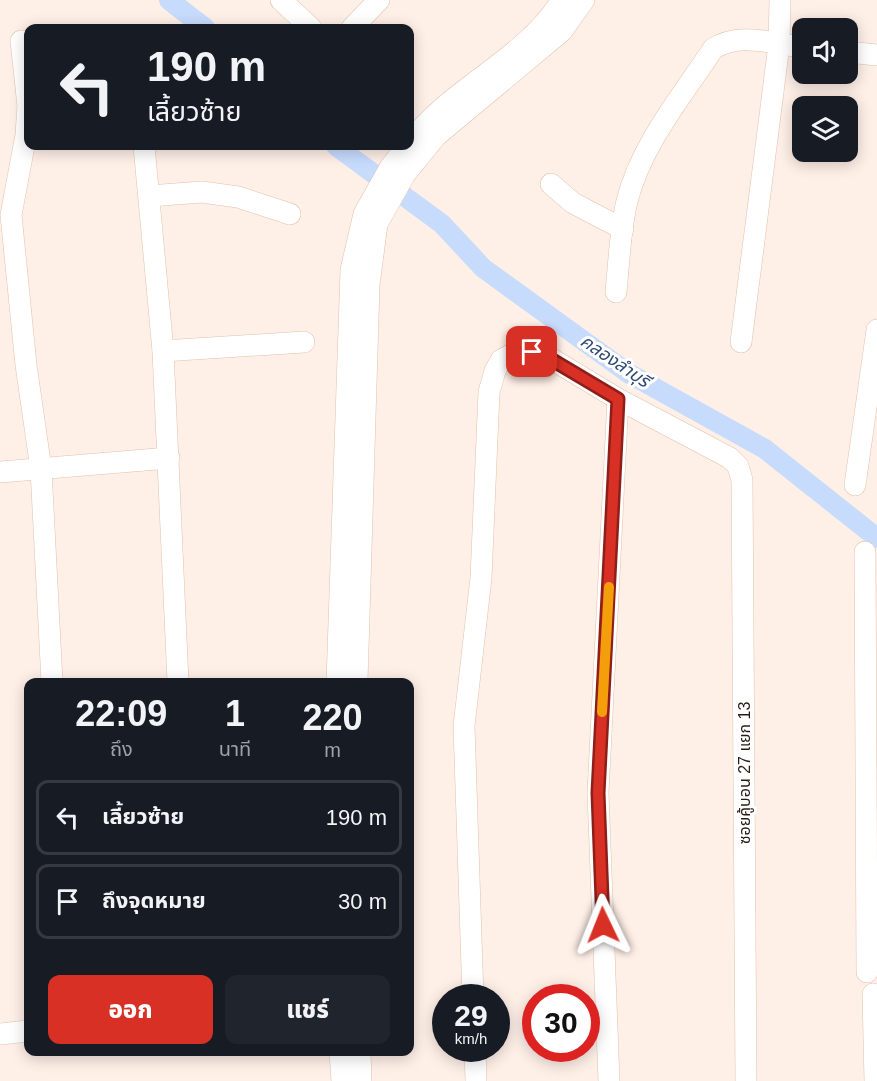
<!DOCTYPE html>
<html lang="th">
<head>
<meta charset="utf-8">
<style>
  body { margin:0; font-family:Arial,"Noto Sans Thai",sans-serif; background:#20242c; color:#f1f3f6; height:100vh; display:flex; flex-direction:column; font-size:22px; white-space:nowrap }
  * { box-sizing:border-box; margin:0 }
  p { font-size:20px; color:#9ea1a6 }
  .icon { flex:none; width:33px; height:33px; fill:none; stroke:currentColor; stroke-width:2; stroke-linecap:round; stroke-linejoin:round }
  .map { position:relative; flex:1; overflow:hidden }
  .panel { position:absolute; left:24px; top:678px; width:390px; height:378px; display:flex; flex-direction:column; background:#171b24; border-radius:12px; box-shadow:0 3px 15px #0003 }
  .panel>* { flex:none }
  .guide { position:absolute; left:24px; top:24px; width:390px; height:126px; border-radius:12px; box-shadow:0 3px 15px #0003; background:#171b24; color:#f1f3f6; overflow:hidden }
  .fabs { position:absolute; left:792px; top:18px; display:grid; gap:12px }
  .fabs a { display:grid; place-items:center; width:66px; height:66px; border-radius:12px; background:#171b24; box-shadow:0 3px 15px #0003; font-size:30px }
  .speed { position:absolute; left:432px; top:984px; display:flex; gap:12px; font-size:30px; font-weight:700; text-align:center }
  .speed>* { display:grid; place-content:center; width:78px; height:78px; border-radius:50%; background:#171b24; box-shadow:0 3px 15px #0003; line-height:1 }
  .speed small { font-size:15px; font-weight:400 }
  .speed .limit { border:9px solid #d22; background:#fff; color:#111 }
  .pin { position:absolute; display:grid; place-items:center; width:51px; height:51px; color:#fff; margin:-26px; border-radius:12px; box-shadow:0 3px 9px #0006 }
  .me { position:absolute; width:66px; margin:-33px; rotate:358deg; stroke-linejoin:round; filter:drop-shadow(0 0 4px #0008) }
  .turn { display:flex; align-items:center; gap:21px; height:126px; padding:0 24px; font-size:27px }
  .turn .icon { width:78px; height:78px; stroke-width:2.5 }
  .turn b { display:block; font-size:42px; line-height:51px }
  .eta { display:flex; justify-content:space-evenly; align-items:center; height:102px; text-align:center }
  .eta b { font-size:36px; font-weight:800; line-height:42px }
  .primary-button { display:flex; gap:12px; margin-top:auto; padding:12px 24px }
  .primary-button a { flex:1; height:69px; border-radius:12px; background:#d93025; color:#fff; font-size:24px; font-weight:800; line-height:69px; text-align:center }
  .primary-button a+a { background:#20242c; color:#f1f3f6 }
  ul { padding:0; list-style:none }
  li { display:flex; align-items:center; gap:18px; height:75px; margin:0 12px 9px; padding:0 12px; border:3px solid #363941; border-radius:12px }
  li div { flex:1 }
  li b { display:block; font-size:22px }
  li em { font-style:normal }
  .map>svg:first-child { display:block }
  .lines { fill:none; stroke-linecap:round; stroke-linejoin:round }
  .canal { stroke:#c7dbfd; stroke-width:20 }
  .street-casing { stroke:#e4c1ab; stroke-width:22 }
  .street { stroke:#fff; stroke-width:21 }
  .route-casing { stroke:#8d1f18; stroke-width:15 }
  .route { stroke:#d93025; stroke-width:10 }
  .slow { stroke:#f59e0b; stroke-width:10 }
  .labels { text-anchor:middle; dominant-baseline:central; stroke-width:6; stroke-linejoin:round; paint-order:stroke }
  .street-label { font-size:16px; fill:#271b13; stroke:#fff }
  .water-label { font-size:18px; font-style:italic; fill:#2f4a76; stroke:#fff }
</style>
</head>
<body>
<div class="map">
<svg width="877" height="1081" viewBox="0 0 877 1081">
  <rect width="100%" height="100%" fill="#feefe7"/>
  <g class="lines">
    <g class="canal">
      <polyline points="169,0 205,28"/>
      <polyline points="336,146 442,224 483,268 628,373 765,449 877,538"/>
    </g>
    <g class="street-casing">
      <g id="street">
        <polyline points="281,0 311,28"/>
        <polyline points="352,28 379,0"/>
        <polyline points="21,41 28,106 26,135 11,215 26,365 41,469 52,682"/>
        <polyline points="848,52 877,55"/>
        <path d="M410 142C452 87 525 59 562 0"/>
        <polyline points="144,146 163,351 178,682"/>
        <polyline points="551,184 573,203 623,229"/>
        <polyline points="149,196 202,192 238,197 290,214"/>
        <path d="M616 292C619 262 620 230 627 201 641 145 682 96 713 49 739 31 773 44 802 47"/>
        <polyline points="741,342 779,45 780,0"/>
        <polyline points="163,351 304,342"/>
        <polyline points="0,472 169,458"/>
        <polyline points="855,485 877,330"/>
        <polyline points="865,552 867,972"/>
        <polyline points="337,682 351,270 364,214 391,166 407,146"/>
        <polyline points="357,682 369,285 377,224 405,174 436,136 562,31 584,0"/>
        <polyline points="873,994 875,1081"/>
        <polyline points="473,998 464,726 481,578 489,392 495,371 501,360 520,350 545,355 618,399 730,458 738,466 742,480 746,1081"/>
        <polyline points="0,1034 28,1031"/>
        <polyline points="475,1048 476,1081"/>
        <polyline points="340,1052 342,1081"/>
        <polyline points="360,1052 361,1081"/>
        <polyline points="609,1081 598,793 618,399"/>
      </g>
    </g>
    <use href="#street" class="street"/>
  </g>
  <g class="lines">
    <g class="route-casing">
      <polyline id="route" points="532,352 544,355 618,399 598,793 603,925"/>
    </g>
    <use href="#route" class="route"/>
    <polyline class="slow" points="602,712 609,587"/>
  </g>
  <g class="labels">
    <g class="street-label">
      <text transform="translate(744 773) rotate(-90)">ซอยคู้บอน 27 แยก 13</text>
    </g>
    <g class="water-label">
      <text transform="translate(615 361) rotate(34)">คลองลำบุรี</text>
    </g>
  </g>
</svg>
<div class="fabs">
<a><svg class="icon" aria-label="sound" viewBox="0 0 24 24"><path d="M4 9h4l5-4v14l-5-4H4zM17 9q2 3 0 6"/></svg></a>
<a><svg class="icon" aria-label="layers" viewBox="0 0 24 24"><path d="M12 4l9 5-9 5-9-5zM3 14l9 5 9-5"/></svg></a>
</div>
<div class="speed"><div>29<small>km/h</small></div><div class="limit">30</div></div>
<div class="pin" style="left:532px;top:352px;background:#d93025"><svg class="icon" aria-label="arrive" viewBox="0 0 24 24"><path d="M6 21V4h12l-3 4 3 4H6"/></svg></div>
<svg class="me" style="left:603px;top:925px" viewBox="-20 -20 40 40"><path d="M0-17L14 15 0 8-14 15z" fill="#d93025" stroke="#fff" stroke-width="4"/></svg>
<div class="guide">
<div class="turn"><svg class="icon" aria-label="left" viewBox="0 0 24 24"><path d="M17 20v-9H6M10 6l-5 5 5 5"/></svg><div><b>190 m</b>เลี้ยวซ้าย</div></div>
</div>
<section class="panel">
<div class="eta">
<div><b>22:09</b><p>ถึง</p></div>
<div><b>1</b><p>นาที</p></div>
<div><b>220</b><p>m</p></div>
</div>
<ul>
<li><svg class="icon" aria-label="left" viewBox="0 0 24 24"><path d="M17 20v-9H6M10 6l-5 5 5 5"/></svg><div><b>เลี้ยวซ้าย</b></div><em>190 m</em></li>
<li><svg class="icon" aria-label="arrive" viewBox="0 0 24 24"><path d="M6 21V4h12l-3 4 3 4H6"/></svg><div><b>ถึงจุดหมาย</b></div><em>30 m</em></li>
</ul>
<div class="primary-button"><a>ออก</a><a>แชร์</a></div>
</section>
</div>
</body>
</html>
